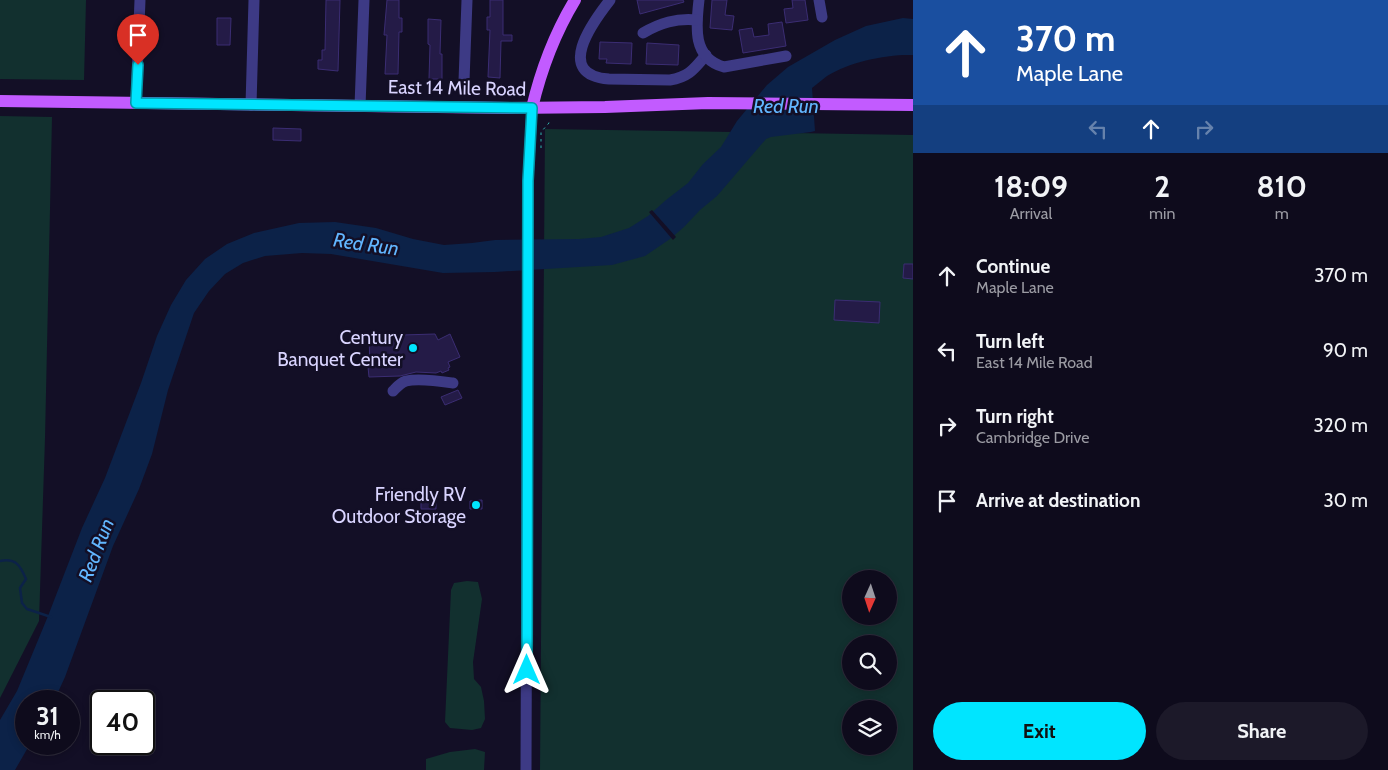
<!DOCTYPE html>
<html lang="en">
<head>
<meta charset="utf-8">
<style>
  body { margin:0; font-family:Cabin,sans-serif; background:#1c1929; color:#f1f3f6; height:100vh; display:flex; flex-direction:column; font-size:19px; white-space:nowrap }
  * { box-sizing:border-box; margin:0 }
  p { font-size:16px; color:#9b9ba3 }
  .icon { flex:none; width:28px; height:28px; fill:none; stroke:currentColor; stroke-width:2; stroke-linecap:round; stroke-linejoin:round }
  .map { position:relative; flex:1; overflow:hidden }
  .panel { display:flex; flex-direction:column; background:#0e0b1c; width:475px }
  .panel>* { flex:none }
  .top-card { background:#1a4fa0; color:#fff; overflow:hidden }
  .needle { width:32px; rotate:183deg }
  .controls { position:absolute; left:842px; top:570px; display:grid; gap:10px }
  .controls a { display:grid; place-items:center; width:55px; height:55px; border-radius:50%; background:#0e0b1c; box-shadow:0 2px 8px #0003,0 0 0 1px #2e2b3b; font-size:25px }
  .speed { position:absolute; left:15px; top:690px; display:flex; gap:10px; font-size:25px; font-weight:700; text-align:center }
  .speed>* { display:grid; place-content:center; width:65px; height:65px; border-radius:50%; background:#0e0b1c; box-shadow:0 2px 8px #0003,0 0 0 1px #2e2b3b; line-height:1 }
  .speed small { font-size:12px; font-weight:400 }
  .speed .limit { border:2px solid #111; border-radius:8px; background:#fff; color:#111 }
  .pin { position:absolute; display:grid; place-items:center; width:42px; height:42px; color:#fff; margin:-51px -21px; border-radius:50% 50% 50% 0; rotate:-45deg; box-shadow:0 0 5px #0007 }
  .pin .icon { rotate:45deg }
  .me { position:absolute; width:55px; margin:-28px; rotate:0deg; stroke-linejoin:round; filter:drop-shadow(0 0 4px #0008) }
  .turn { display:flex; align-items:center; gap:18px; height:105px; padding:0 20px; font-size:22px }
  .turn .icon { width:65px; height:65px; stroke-width:2.5 }
  .turn b { display:block; font-size:35px; line-height:42px }
  .lanes { display:flex; align-items:center; height:48px; padding:0 20px; background:#0003; justify-content:center; gap:25px; direction:ltr }
  .lanes .off { opacity:.35 }
  .eta { display:flex; justify-content:space-evenly; align-items:center; height:85px; text-align:center }
  .eta b { font-size:30px; font-weight:700; line-height:35px }
  .cta { display:flex; gap:10px; margin-top:auto; padding:10px 20px }
  .cta a { flex:1; height:58px; border-radius:30px; background:#00e5ff; color:#111; font-size:20px; font-weight:700; line-height:58px; text-align:center }
  .cta a+a { background:#1c1929; color:#f1f3f6 }
  ul { padding:0; list-style:none }
  li { display:flex; align-items:center; gap:15px; height:75px; padding:0 20px }
  li div { flex:1 }
  li b { display:block; font-size:19px }
  li em { font-style:normal }
  main { display:flex; flex:1; min-height:0 }
  .map>svg:first-child { display:block }
  .green { fill:#12302f; fill-rule:evenodd }
  .water { fill:#0c2248 }
  .pier { fill:#130f26 }
  .lines { fill:none; stroke-linecap:round; stroke-linejoin:round }
  .stream { stroke:#0c2248; stroke-width:2.5 }
  .building { fill:#241b47; stroke:#3b2d73 }
  .path { stroke:#2fb8b0; stroke-width:1; stroke-dasharray:2.5 4; stroke-linecap:butt }
  .minor { stroke:#3d3a85; stroke-width:11 }
  .major { stroke:#c25bff; stroke-width:12 }
  .route-casing { stroke:#0095a6; stroke-width:12 }
  .route { stroke:#00e5ff; stroke-width:9 }
  .poi-dot { fill:#00e5ff; stroke:#130f26; stroke-width:2 }
  .labels { text-anchor:middle; dominant-baseline:central; stroke-width:5; stroke-linejoin:round; paint-order:stroke }
  .street-label { font-size:19px; fill:#d9d4ff; stroke:#130f26 }
  .poi-label { font-size:19px; fill:#d9d4ff; stroke:#130f26; text-anchor:end }
  .water-label { font-size:20px; font-style:italic; fill:#62b6ff; stroke:#130f26 }
</style>
</head>
<body>
<main>
<div class="map">
<svg width="913" height="770" viewBox="0 0 913 770">
  <rect width="100%" height="100%" fill="#130f26"/>
  <g class="green">
    <polygon points="0,0 86,0 84,80 0,79"/>
    <polygon points="0,116 52,117 45,438 39,621 0,698"/>
    <path d="M545 129 913 135V770H540ZM851 579H889V616H851ZM851 644H889V681H851ZM851 709H889V746H851Z"/>
    <polygon points="467,581 478,582 482,599 473,662 474,679 481,687 484,701 485,719 481,728 472,730 450,728 445,722 451,590 454,583"/>
    <polygon points="475,749 485,752 484,770 426,770 426,759 450,752"/>
  </g>
  <path class="water" d="M903 18 913 19V55C887 54 849 62 827 76 822 80 817 84 812 88L815 131 811 132 771 137 766 139 717 196 700 210 684 227 670 239 645 256 612 265 495 272 443 273 331 254 302 253 265 256 243 263 225 274 209 291 194 313 168 390 152 454 139 489 113 546 65 677 54 701H26V744H30L15 770H0V720L17 691 48 616 82 528 105 478 141 383 157 336 171 305 186 280 205 259 227 244 254 233 299 223 335 222 376 228 413 239 444 245 472 243 495 240 579 239 601 237 629 228 648 216 666 200 688 183 703 164 721 147 737 121 767 85 788 67 835 40 866 26Z"/>
  <polygon class="pier" points="652,210 676,237 673,240 649,212"/>
  <g class="lines">
    <path class="stream" d="M0 561C16 558 20 565 26 579L20 588 22 603 27 609 51 617"/>
  </g>
  <g class="building">
    <polygon points="326,0 340,0 338,71 318,69 318,60 322,60 322,50 325,50"/>
    <polygon points="387,0 399,0 399,18 402,18 402,32 399,32 398,74 385,74 387,35 384,35"/>
    <polygon points="490,0 503,0 503,35 512,35 512,41 501,41 500,78 488,77 490,30 487,30 487,17 490,17"/>
    <polygon points="637,0 683,0 684,2 640,14"/>
    <polygon points="712,0 727,0 725,15 734,16 732,30 710,28"/>
    <polygon points="792,0 805,0 808,20 786,23 784,9 793,8"/>
    <polygon points="217,18 231,18 230,45 217,45"/>
    <polygon points="428,19 441,20 440,54 442,54 442,79 429,79 430,45 428,44"/>
    <polygon points="782,22 786,46 743,53 739,30 752,28 754,37 769,35 768,24"/>
    <polygon points="600,42 632,43 631,64 606,63 607,59 599,59"/>
    <polygon points="647,43 679,45 678,65 646,64"/>
    <polygon points="273,128 301,129 301,141 273,140"/>
    <polygon points="904,264 913,264 913,279 903,278"/>
    <polygon points="835,300 880,302 879,323 834,320"/>
    <polygon points="435,334 438,340 450,334 460,357 448,362 450,367 448,368 449,370 442,373 441,371 436,373 416,372 400,376 369,377 368,367 370,367 369,336"/>
    <polygon points="458,390 462,398 445,405 441,397"/>
    <polygon points="421,493 436,494 436,509 421,509"/>
    <polygon points="482,500 482,509 470,509 470,501"/>
  </g>
  <g class="lines">
    <polyline class="path" points="541,148 541,132 549,123 549,121"/>
    <g class="minor">
      <path d="M610 0C592 23 554 75 609 79L670 80C689 77 694 69 706 55"/>
      <path d="M699 0C696 26 692 58 724 67L786 56"/>
      <polyline points="819,0 822,17"/>
      <path d="M643 33C660 23 676 18 697 20"/>
      <polyline points="464,81 467,0"/>
      <polyline points="136,103 140,0"/>
      <polyline points="251,105 254,0"/>
      <polyline points="360,106 364,0"/>
      <path d="M393 391C397 387 400 383 406 381 419 378 439 381 453 383"/>
      <polyline points="526,770 528,181 532,108"/>
    </g>
    <g class="major">
      <polyline points="0,101 511,108 605,107 708,103 913,105"/>
      <path d="M532 108C541 70 555 33 575 0"/>
    </g>
  </g>
  <g class="lines">
    <g class="route-casing">
      <polyline id="route" points="138,65 136,103 532,108 528,181 527,670"/>
    </g>
    <use href="#route" class="route"/>
  </g>
  <g class="poi-dot">
    <circle cx="413" cy="348" r="5"/>
    <circle cx="476" cy="505" r="5"/>
  </g>
  <g class="labels">
    <g class="street-label">
      <text transform="translate(457 88) rotate(1)">East 14 Mile Road</text>
    </g>
    <g class="poi-label">
      <text x="403" y="337">Century<tspan x="403" dy="22">Banquet Center</tspan></text>
      <text x="466" y="494">Friendly RV<tspan x="466" dy="22">Outdoor Storage</tspan></text>
    </g>
    <g class="water-label">
      <text x="786" y="106">Red Run</text>
      <text transform="translate(366 244) rotate(8)">Red Run</text>
      <text transform="translate(96 550) rotate(-69)">Red Run</text>
    </g>
  </g>
</svg>
<div class="controls">
<a><svg class="needle" viewBox="-14 -14 28 28"><path d="M0-13l5 13h-10z" fill="#e53935"/><path d="M0 13l5-13h-10z" fill="#9b9ba3"/></svg></a>
<a><svg class="icon" aria-label="search" viewBox="0 0 24 24"><circle cx="10" cy="10" r="6"/><path d="M15 15l6 6"/></svg></a>
<a><svg class="icon" aria-label="layers" viewBox="0 0 24 24"><path d="M12 4l9 5-9 5-9-5zM3 14l9 5 9-5"/></svg></a>
</div>
<div class="speed"><div>31<small>km/h</small></div><div class="limit">40</div></div>
<div class="pin" style="left:138px;top:65px;background:#d93025"><svg class="icon" aria-label="arrive" viewBox="0 0 24 24"><path d="M6 21V4h12l-3 4 3 4H6"/></svg></div>
<svg class="me" style="left:527px;top:670px" viewBox="-20 -20 40 40"><path d="M0-17L14 15 0 8-14 15z" fill="#00e5ff" stroke="#fff" stroke-width="4"/></svg>
</div>
<section class="panel">
<div class="top-card">
<div class="turn"><svg class="icon" aria-label="ahead" viewBox="0 0 24 24"><path d="M12 20V5M6 11l6-6 6 6"/></svg><div><b>370 m</b>Maple Lane</div></div>
<div class="lanes"><svg class="icon off" aria-label="left" viewBox="0 0 24 24"><path d="M17 20v-9H6M10 6l-5 5 5 5"/></svg><svg class="icon" aria-label="ahead" viewBox="0 0 24 24"><path d="M12 20V5M6 11l6-6 6 6"/></svg><svg class="icon off" aria-label="right" viewBox="0 0 24 24"><path d="M7 20v-9h11M14 6l5 5-5 5"/></svg></div>
</div>
<div class="eta">
<div><b>18:09</b><p>Arrival</p></div>
<div><b>2</b><p>min</p></div>
<div><b>810</b><p>m</p></div>
</div>
<ul>
<li><svg class="icon" aria-label="ahead" viewBox="0 0 24 24"><path d="M12 20V5M6 11l6-6 6 6"/></svg><div><b>Continue</b><p>Maple Lane</p></div><em>370 m</em></li>
<li><svg class="icon" aria-label="left" viewBox="0 0 24 24"><path d="M17 20v-9H6M10 6l-5 5 5 5"/></svg><div><b>Turn left</b><p>East 14 Mile Road</p></div><em>90 m</em></li>
<li><svg class="icon" aria-label="right" viewBox="0 0 24 24"><path d="M7 20v-9h11M14 6l5 5-5 5"/></svg><div><b>Turn right</b><p>Cambridge Drive</p></div><em>320 m</em></li>
<li><svg class="icon" aria-label="arrive" viewBox="0 0 24 24"><path d="M6 21V4h12l-3 4 3 4H6"/></svg><div><b>Arrive at destination</b></div><em>30 m</em></li>
</ul>
<div class="cta"><a>Exit</a><a>Share</a></div>
</section>
</main>
</body>
</html>
